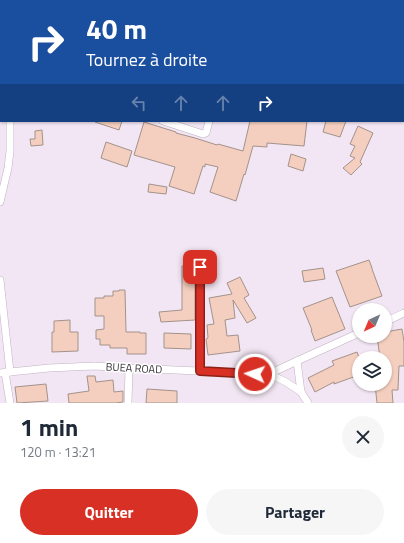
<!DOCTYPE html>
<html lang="fr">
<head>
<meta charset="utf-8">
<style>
  body { margin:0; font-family:"Titillium Web",sans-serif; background:#f6f6f7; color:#1f2937; height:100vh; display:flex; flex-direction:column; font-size:15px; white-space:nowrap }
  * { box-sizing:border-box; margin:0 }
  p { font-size:13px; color:#747a83 }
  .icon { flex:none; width:22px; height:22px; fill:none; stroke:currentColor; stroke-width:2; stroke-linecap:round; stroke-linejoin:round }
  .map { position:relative; height:403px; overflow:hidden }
  .details { display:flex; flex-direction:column; background:#fff; flex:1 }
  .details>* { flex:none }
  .guide { position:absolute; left:0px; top:0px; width:404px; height:122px; box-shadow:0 1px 3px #0004; background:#1a4fa0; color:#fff; overflow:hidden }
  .needle { width:26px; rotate:224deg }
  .fabs { position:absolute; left:352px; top:303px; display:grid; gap:8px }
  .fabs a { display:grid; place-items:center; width:40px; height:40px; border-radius:50%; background:#fff; box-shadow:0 1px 3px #0004; font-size:20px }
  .pin { position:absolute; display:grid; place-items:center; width:34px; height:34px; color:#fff; margin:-17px; border-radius:8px; box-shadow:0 2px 6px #0006 }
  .me { position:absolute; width:44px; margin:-22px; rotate:273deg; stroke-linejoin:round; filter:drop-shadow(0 0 3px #0008) }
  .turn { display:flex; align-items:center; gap:14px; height:84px; padding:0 20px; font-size:18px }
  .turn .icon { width:52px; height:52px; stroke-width:2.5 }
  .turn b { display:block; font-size:28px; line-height:34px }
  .lanes { display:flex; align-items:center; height:38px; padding:0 20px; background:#0003; justify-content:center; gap:20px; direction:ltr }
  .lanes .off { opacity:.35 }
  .round { display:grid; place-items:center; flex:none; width:42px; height:42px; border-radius:21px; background:#f6f6f7 }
  .head { display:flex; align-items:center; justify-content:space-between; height:68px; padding:0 20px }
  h1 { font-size:24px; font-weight:700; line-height:30px }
  .button { display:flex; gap:8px; margin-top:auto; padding:8px 20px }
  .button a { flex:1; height:46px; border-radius:24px; background:#d93025; color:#fff; font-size:16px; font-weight:700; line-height:46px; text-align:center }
  .button a+a { background:#f6f6f7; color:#1f2937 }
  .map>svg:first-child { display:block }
  .building { fill:#f4cebe; stroke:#a3928b }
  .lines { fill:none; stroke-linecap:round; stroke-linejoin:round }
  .street-casing { stroke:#bfb3c0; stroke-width:8 }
  .street { stroke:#fff; stroke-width:7 }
  .route-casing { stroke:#8d1f18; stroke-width:10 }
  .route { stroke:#d93025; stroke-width:7 }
  .labels { text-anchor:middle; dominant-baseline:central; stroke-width:3; stroke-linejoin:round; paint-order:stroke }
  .street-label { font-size:11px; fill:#393439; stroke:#fff }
</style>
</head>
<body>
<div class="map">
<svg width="404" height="403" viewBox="0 0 404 403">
  <rect width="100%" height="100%" fill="#f3e6f4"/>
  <g class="building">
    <polygon points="96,121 122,121 119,130 95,122"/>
    <polygon points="250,121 307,121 304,146 267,143 267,147 253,146 245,175 244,174 236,201 210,192 218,167 205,164 205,167 203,166 194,194 169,186 175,167 134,155 144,122 176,132 176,133 195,138 217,145 218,144 243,151"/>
    <polygon points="326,121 346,121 340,137 323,132"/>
    <polygon points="358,126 373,133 360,162 362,164 351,175 343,168 355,158 350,156 355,146 350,144"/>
    <polygon points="42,130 43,145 31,146 30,139 35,139 35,131"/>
    <polygon points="106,142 132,151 127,167 101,158"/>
    <polygon points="291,154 306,159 303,171 288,166"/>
    <polygon points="149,184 167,187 166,194 148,192"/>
    <polygon points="369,260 372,268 372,269 382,296 350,307 336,271"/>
    <polygon points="182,266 195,266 195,320 161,322 159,312 182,310"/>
    <polygon points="323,268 325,279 304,282 302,271"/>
    <polygon points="240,277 249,295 244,298 256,318 247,323 233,300 235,318 225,320 227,336 238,335 240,351 208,355 206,339 208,338 207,325 214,324 209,298 232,294 227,283"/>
    <polygon points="119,290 125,290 126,332 140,332 140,333 146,333 146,354 127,354 127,348 110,348 110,345 100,345 100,339 96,339 96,330 104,329 104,316 95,316 95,298 104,298 104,296 113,296 113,291 119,291"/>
    <polygon points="332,297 345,329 315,341 311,330 312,330 303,308"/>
    <polygon points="70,320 70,332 78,332 78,351 52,352 52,332 54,332 54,321"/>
    <polygon points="402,329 404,342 404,366 399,366 398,390 392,390 393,403 377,403 375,384 385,384 385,358 380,358 377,336 385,336 385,332"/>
    <polygon points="164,333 191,334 191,349 164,348"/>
    <polygon points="357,352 359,358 359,375 334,384 334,382 315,392 308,378 334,365 332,361"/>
    <polygon points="87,376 95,376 96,382 113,380 114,392 123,391 123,402 116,403 69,403 68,394 89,391"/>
    <polygon points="46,384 48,401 17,403 15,387"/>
    <polygon points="147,389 177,391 177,403 146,403"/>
  </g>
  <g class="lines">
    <g class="street-casing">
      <g id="street">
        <polyline points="15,0 15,1"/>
        <polyline points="200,0 203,1"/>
        <polyline points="109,1 109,0"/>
        <polyline points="0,39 1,39"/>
        <polyline points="403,57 404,58"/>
        <polyline points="0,106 1,106"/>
        <polyline points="163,121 203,134 206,133 209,121"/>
        <polyline points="0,202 8,168 10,151 10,121"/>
        <polyline points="0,280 10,372"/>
        <polyline points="385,322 404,313"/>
        <polyline points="297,361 301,392 308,403"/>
        <polyline points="200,371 200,267"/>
        <polyline points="5,372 10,403"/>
        <polyline points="0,373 49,368 94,366 129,368 269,374 286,382 301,392"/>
        <polyline points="269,374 297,361 359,333"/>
        <polyline points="128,403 129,368"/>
      </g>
    </g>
    <use href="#street" class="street"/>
  </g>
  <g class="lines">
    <g class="route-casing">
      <polyline id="route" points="200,267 200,371 255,374"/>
    </g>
    <use href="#route" class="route"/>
  </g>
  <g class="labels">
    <g class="street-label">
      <text transform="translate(134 368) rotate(3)">BUEA ROAD</text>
    </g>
  </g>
</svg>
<div class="fabs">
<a><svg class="needle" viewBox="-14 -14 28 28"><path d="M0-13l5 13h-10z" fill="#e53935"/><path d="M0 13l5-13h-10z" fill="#747a83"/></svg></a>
<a><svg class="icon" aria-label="layers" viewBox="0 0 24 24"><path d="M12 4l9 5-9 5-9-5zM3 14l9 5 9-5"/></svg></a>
</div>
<div class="pin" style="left:200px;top:267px;background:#d93025"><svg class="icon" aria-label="arrive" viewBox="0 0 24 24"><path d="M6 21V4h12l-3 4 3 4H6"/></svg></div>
<svg class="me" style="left:255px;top:374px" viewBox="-20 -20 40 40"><circle r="17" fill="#d93025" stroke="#fff" stroke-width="3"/><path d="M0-11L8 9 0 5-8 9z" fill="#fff"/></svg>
<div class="guide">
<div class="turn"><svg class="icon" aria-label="right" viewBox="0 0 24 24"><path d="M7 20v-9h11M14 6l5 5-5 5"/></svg><div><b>40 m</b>Tournez à droite</div></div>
<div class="lanes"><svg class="icon off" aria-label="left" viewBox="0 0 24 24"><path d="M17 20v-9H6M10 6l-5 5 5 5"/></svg><svg class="icon off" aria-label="ahead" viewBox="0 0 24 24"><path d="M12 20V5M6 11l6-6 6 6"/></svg><svg class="icon off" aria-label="ahead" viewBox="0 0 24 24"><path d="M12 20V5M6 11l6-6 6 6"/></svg><svg class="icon" aria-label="right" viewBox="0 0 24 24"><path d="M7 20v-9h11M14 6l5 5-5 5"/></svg></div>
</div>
</div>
<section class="details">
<div class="head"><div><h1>1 min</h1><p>120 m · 13:21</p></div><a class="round"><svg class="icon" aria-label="close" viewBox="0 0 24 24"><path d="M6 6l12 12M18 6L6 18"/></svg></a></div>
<div class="button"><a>Quitter</a><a>Partager</a></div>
</section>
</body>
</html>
